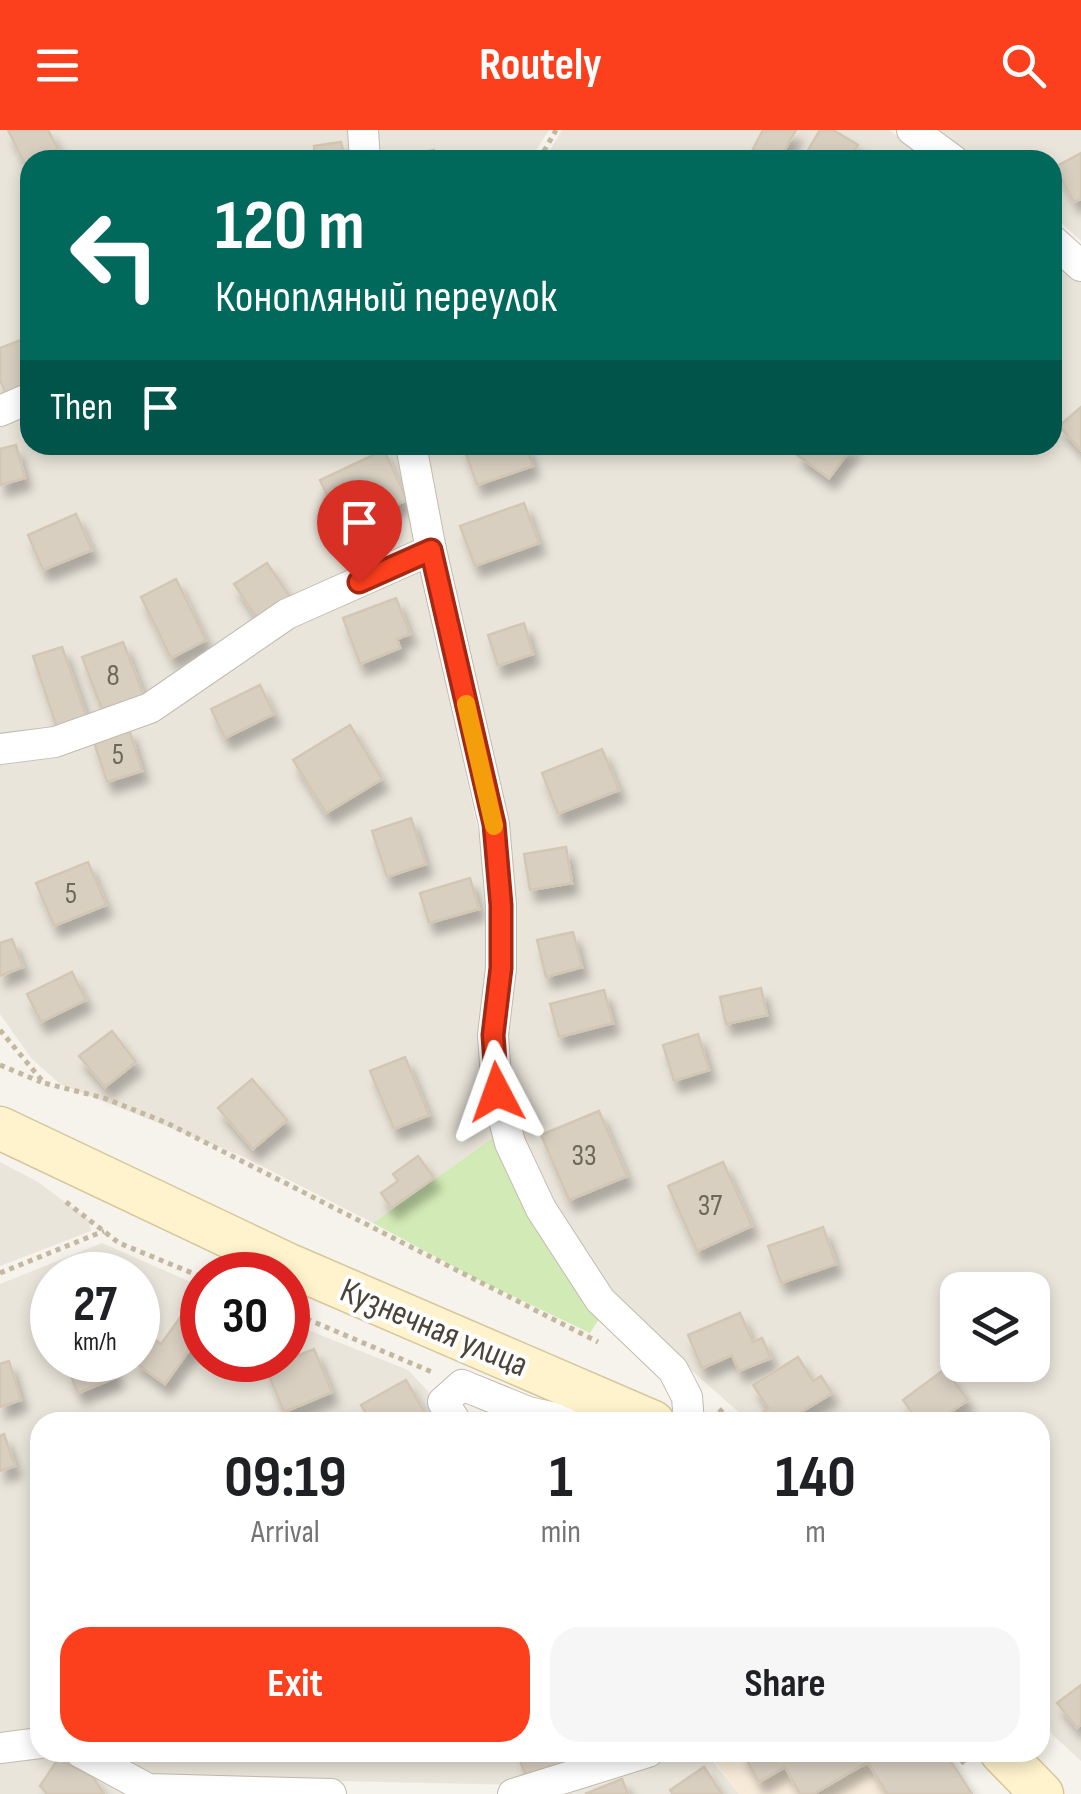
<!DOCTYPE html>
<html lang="en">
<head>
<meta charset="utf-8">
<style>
  body { margin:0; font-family:"Sofia Sans Condensed",sans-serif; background:#f6f6f6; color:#202124; height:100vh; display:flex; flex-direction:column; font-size:38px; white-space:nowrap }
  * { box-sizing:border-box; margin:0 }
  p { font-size:32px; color:#757577 }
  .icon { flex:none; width:55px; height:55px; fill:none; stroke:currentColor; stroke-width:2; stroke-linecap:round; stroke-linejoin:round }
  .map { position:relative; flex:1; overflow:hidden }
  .side { position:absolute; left:30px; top:1282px; width:1020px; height:350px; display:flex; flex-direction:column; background:#fff; border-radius:30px; box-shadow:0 5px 15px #0003 }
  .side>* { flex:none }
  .guide { position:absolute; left:20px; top:20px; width:1042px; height:305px; border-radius:30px; box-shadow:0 5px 15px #0003; background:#00695c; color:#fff; overflow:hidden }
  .fabs { position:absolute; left:940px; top:1142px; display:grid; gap:20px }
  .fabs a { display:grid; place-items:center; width:110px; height:110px; border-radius:20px; background:#fff; box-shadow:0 5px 15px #0003; font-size:50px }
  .speed { position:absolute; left:30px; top:1122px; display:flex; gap:20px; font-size:50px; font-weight:700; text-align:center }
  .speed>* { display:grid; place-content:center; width:130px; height:130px; border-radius:50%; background:#fff; box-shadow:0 5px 15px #0003; line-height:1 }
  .speed small { font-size:25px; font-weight:400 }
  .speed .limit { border:15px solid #d22; background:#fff; color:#111 }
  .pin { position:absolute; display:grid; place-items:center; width:85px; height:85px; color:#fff; margin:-102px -42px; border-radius:50% 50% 50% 0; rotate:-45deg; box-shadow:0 0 10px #0007 }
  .pin .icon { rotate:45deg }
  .me { position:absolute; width:110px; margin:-55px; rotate:356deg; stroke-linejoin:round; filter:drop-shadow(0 0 8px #0008) }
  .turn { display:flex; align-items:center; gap:35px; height:210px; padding:0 30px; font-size:45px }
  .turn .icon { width:130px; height:130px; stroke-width:2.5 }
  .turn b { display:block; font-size:70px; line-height:85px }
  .then { display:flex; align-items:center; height:95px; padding:0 30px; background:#0003; gap:20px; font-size:38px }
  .eta { display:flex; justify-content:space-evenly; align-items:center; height:170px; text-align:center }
  .eta b { font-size:60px; font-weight:700; line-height:70px }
  .button { display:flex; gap:20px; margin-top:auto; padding:20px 30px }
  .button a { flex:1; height:115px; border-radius:30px; background:#fc3f1d; color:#fff; font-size:40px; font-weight:700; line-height:115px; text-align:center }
  .button a+a { background:#f6f6f6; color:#202124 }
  header { display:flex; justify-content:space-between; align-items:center; height:130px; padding:0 30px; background:#fc3f1d; color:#fff; font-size:45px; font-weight:700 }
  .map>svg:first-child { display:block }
  .residential { fill:#eae5da; fill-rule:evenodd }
  .commercial { fill:#f7ead8 }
  .green { fill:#d2eab5 }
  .building { fill:#d8cfc1; stroke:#d3c7b4; stroke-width:2.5; filter:url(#shadow) }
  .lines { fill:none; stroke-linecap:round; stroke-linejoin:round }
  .street-casing { stroke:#c2bbae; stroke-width:32 }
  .secondary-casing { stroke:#d6c79b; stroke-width:45 }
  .path { stroke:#c4b79f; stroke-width:5; stroke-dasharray:5 5; stroke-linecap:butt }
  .street { stroke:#fff; stroke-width:30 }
  .secondary { stroke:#fff3cd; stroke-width:42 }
  .route-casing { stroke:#a42913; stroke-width:25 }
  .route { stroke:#fc3f1d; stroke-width:18 }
  .slow { stroke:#f59e0b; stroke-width:18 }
  .labels { text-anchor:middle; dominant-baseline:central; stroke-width:8; stroke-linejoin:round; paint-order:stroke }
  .number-label { font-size:30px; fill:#6e675b }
  .street-label { font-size:35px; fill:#4b4439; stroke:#fff }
</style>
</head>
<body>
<header><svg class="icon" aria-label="menu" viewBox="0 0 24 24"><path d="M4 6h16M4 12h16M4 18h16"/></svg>Routely<svg class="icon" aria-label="search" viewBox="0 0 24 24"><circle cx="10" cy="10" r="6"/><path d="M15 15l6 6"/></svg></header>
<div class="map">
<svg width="1081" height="1664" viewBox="0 0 1081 1664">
  <defs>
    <filter id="shadow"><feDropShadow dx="6" dy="11" stdDeviation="5" flood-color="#0004"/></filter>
  </defs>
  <rect width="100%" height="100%" fill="#f6f3ec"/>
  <g class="residential">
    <polygon points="0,0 350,0 353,30 30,30 30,264 0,276"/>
    <polygon points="372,0 549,0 530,30 377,30"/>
    <polygon points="562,0 889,0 930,30 544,30"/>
    <polygon points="938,0 1081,0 1081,111 1053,85 1052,30 978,30"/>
    <path d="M1053 124 1081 151V1631L1040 1593V1292H750L607 1166 549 1073 522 1012 507 960 509 836 418 315H1052ZM958 1160H1032V1235H958Z"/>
    <polygon points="30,280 30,315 397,315 417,416 148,573 0,613 0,292"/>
    <polygon points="421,434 488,748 494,1007 373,1093 244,1027 60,954 31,928 0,884 0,627 57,619 291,489"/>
    <polygon points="0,1032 38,1052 89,1090 91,1101 0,1136"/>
    <path d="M102 1113 202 1157V1230H288V1192L408 1240 427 1260 448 1292H40V1607L0 1612V1154ZM52 1145H138V1230H52Z"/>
    <polygon points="688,1622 706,1623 739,1664 553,1664"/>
    <polygon points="46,1623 61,1623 131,1664 0,1664 0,1629"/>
    <polygon points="100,1623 616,1623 520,1655 152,1647"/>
  </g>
  <polygon class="commercial" points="725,1622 945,1623 972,1664 739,1664 715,1632"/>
  <polygon class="green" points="494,1007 601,1186 590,1203 479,1150 373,1093"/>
  <g class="building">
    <polygon points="8,0 48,0 58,19 25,34"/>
    <polygon points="763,0 796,0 779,30 772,30 753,19"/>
    <polygon points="820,0 833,0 858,15 848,30 802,30"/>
    <polygon points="341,12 345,30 316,30 314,16"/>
    <polygon points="434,20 437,30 414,30 413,24"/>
    <polygon points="1081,23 1081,69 1074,72 1055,37"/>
    <polygon points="23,209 30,225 30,260 8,269 0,250 0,218"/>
    <polygon points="1081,277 1081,320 1059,296"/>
    <polygon points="16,315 25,348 0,355 0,319"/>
    <polygon points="463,315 526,315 533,336 477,355"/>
    <polygon points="804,315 854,315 829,348 797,325"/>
    <polygon points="384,320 407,370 343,399 320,350"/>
    <polygon points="524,373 539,413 475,436 460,396"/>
    <polygon points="76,384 92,420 43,440 28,405"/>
    <polygon points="267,433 290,467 257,488 234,454"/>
    <polygon points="176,449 206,510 171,528 141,467"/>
    <polygon points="396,468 410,504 397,509 400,518 360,534 343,488"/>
    <polygon points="524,493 533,524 498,536 488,505"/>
    <polygon points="123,512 144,566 103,582 82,527"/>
    <polygon points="62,517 87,588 57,598 33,526"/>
    <polygon points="260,555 274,584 225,608 211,579"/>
    <polygon points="350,595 382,649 326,683 293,630"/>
    <polygon points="129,599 142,641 107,652 93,609"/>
    <polygon points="602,619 619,660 558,684 542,643"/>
    <polygon points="411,688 426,734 387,747 372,701"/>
    <polygon points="566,717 572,753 530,760 524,724"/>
    <polygon points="88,732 106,775 54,796 36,753"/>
    <polygon points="470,748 479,779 429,793 420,763"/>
    <polygon points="573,802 582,837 546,847 537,810"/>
    <polygon points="12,809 23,837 0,846 0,813"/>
    <polygon points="72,842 86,870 41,892 27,864"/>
    <polygon points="761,858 767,885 726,894 720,867"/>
    <polygon points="604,860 613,893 559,907 550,874"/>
    <polygon points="112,901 136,932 105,957 79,926"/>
    <polygon points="698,904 709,940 674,951 663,915"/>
    <polygon points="405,927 429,985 394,999 370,941"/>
    <polygon points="252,949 287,990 253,1019 218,978"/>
    <polygon points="599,981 627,1046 569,1070 541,1005"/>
    <polygon points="418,1026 434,1048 391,1078 381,1063 398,1051 393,1044"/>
    <polygon points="723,1032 752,1096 697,1121 668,1056"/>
    <polygon points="823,1097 836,1134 781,1153 768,1116"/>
    <polygon points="187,1178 202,1189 202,1202 165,1254 133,1231 138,1230 138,1225 151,1207 161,1214"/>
    <polygon points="740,1183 753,1212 762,1208 771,1228 739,1241 732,1225 702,1238 688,1205"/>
    <polygon points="314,1219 332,1262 284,1282 266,1238"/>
    <polygon points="798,1227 813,1251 821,1246 832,1263 785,1292 771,1292 764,1281 768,1278 753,1255"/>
    <polygon points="96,1230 110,1230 117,1247 78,1263 69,1241"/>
    <polygon points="9,1231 21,1270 0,1277 0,1234"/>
    <polygon points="945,1239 968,1270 936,1292 919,1292 903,1270"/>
    <polygon points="406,1250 425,1283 409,1292 371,1292 361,1275"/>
    <polygon points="4,1304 15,1336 0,1341 0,1306"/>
    <polygon points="1081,1555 1081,1594 1077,1598 1057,1573"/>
    <polygon points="533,1622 570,1622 573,1632 527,1649 519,1628"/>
    <polygon points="742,1622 945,1622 972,1664 887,1664 868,1632 813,1664 800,1664 785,1637 759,1652"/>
    <polygon points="58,1629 93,1647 104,1664 47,1664 40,1656"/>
    <polygon points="704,1637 722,1664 673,1664 670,1660"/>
    <polygon points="622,1649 628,1664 585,1664"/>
  </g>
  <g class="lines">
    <g class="street-casing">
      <g id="street">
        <polyline points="363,0 365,30"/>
        <polyline points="912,0 953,30"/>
        <polyline points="1052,110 1081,136"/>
        <polyline points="0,281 30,268"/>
        <polyline points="411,315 431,420 494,694 501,775 501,838 493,905 497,962 510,1013 541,1079 600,1170 673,1240 687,1267 689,1292"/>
        <polyline points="0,619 55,612 150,578 287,484 431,420"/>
        <polyline points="456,1292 443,1272 462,1255 528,1282 573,1292"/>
        <polyline points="0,1618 40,1613"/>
        <polyline points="80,1622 148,1659 331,1664"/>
        <polyline points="513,1664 648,1622"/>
      </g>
    </g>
    <g class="secondary-casing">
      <g id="secondary">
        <polyline points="0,998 289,1135 653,1292"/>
        <polyline points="1001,1622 1042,1664"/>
      </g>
    </g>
    <g class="path">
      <polyline points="539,30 556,0"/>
      <polyline points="0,900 44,953 104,968 167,993 598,1212"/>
      <polyline points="0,935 41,952"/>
      <polyline points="66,1072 119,1113 202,1147"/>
      <polyline points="0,1143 104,1101"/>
      <polyline points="288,1181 432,1242"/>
      <polyline points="719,1279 733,1292"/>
      <polyline points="955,1622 966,1636"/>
    </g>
    <use href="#street" class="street"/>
    <use href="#secondary" class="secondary"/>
  </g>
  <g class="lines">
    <g class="route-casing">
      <polyline id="route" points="359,452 431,420 494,694 501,775 501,838 493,905 497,962"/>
    </g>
    <use href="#route" class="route"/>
    <polyline class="slow" points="466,574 494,696"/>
  </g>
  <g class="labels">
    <g class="number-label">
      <text x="113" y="546">8</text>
      <text x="118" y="625">5</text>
      <text x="71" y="764">5</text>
      <text x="584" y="1026">33</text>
      <text x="710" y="1076">37</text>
    </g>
    <g class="street-label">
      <text transform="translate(434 1198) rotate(23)">Кузнечная улица</text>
    </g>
  </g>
</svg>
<div class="fabs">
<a><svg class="icon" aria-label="layers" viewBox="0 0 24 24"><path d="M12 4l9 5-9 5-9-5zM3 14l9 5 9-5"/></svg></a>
</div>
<div class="speed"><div>27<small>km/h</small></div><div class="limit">30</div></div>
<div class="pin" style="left:359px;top:452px;background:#d93025"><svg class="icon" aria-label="arrive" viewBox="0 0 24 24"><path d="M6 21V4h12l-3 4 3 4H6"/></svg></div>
<svg class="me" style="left:497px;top:962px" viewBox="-20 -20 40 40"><path d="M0-17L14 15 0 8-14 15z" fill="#fc3f1d" stroke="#fff" stroke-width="4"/></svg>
<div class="guide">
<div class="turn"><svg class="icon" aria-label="left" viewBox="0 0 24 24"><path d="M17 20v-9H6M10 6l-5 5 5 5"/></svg><div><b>120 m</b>Конопляный переулок</div></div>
<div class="then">Then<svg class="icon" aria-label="arrive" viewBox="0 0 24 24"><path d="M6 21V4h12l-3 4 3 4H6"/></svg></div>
</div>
<section class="side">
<div class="eta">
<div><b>09:19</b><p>Arrival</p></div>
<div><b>1</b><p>min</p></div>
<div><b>140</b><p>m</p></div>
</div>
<div class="button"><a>Exit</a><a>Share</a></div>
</section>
</div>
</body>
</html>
